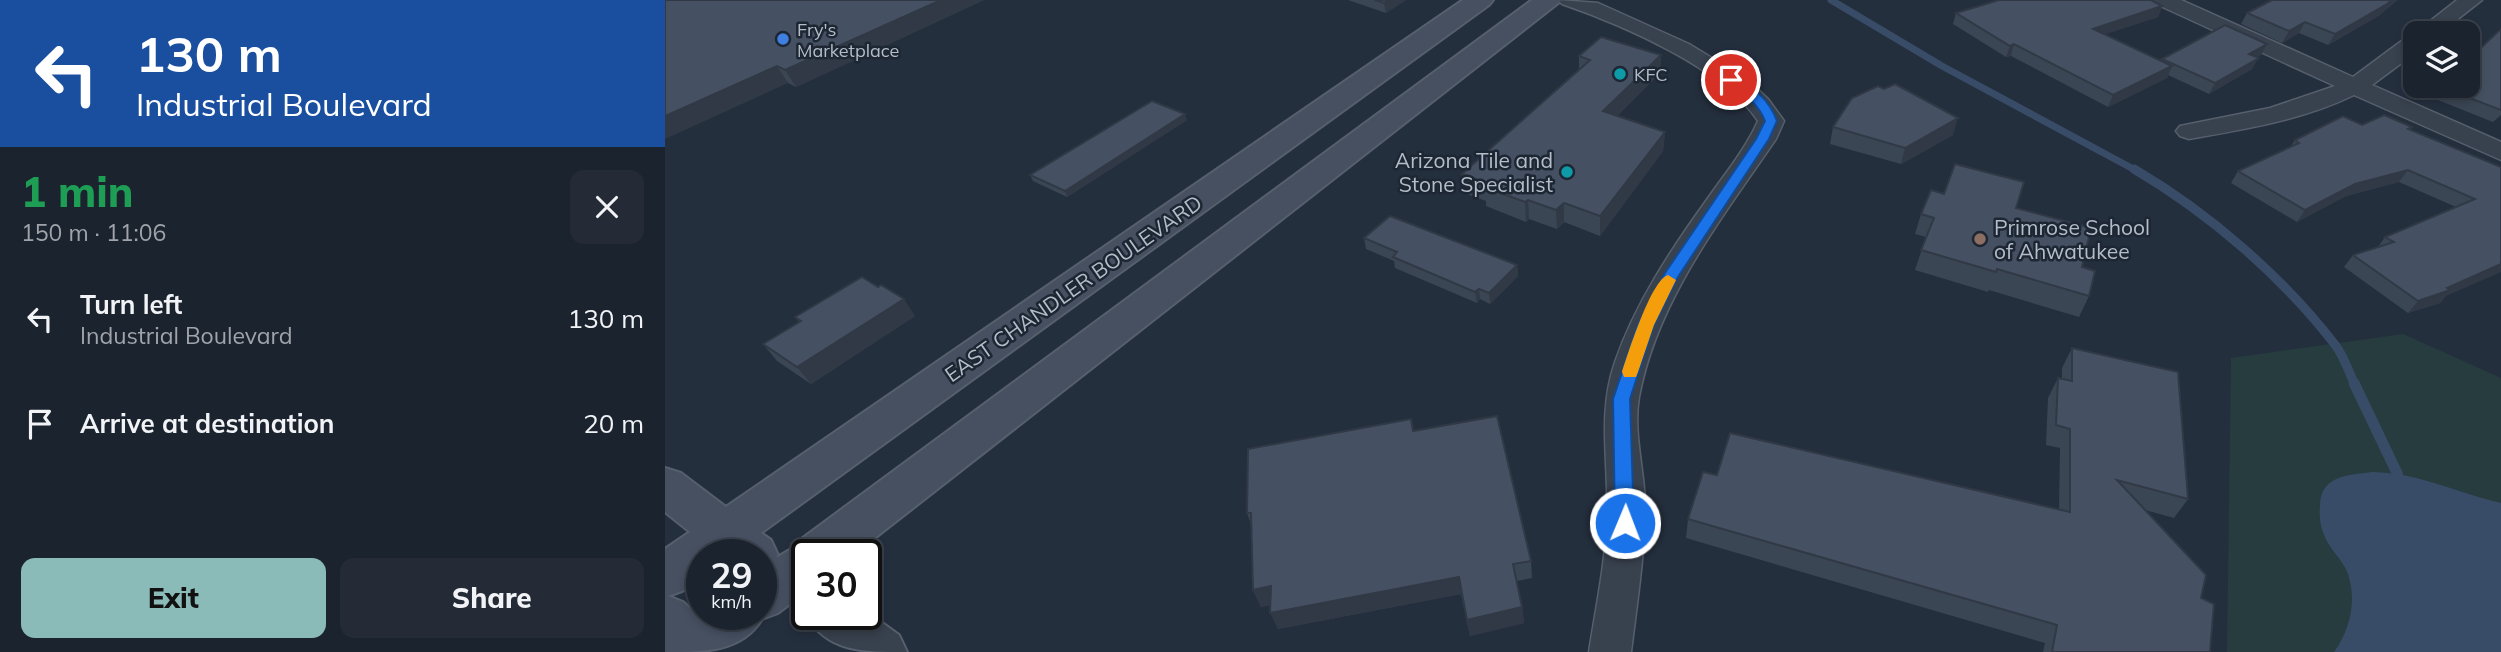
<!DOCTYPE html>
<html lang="en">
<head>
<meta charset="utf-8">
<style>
  body { margin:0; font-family:Mulish,sans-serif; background:#242b36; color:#f1f3f6; height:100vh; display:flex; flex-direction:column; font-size:26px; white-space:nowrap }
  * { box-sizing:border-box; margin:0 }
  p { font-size:23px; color:#a0a4aa }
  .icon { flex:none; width:38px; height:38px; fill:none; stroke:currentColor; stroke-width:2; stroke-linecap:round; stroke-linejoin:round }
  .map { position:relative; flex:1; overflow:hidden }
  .details { display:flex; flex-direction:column; background:#1b232e; width:665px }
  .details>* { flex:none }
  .hud { background:#1a4fa0; color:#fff; overflow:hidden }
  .controls { position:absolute; left:1738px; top:21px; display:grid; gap:14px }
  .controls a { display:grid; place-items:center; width:77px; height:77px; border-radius:14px; background:#1b232e; box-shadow:0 4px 10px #0003,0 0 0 2px #39404a; font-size:35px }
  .speed { position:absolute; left:21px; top:539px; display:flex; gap:14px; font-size:35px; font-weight:700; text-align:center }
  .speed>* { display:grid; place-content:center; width:91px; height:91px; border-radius:50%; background:#1b232e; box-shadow:0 4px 10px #0003,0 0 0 2px #39404a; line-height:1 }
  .speed small { font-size:18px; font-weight:400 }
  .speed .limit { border:4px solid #111; border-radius:10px; background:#fff; color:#111 }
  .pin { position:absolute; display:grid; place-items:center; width:60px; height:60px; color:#fff; margin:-30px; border:4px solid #fff; border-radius:50%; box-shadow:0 2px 7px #0007 }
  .me { position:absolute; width:77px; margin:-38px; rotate:1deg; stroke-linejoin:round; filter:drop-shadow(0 0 5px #0008) }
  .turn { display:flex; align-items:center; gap:24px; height:147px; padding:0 21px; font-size:32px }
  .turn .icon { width:91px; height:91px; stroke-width:2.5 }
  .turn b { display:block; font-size:49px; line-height:60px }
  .round { display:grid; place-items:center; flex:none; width:74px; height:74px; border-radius:14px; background:#242b36 }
  .head { display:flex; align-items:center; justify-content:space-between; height:119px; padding:0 21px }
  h1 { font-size:42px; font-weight:800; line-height:52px; color:#1e9e55 }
  .button { display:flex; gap:14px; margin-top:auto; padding:14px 21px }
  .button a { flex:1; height:80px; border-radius:14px; background:#8bbbb9; color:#111; font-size:28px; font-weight:800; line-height:80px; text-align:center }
  .button a+a { background:#242b36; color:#f1f3f6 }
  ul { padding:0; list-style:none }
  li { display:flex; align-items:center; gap:21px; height:105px; padding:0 21px }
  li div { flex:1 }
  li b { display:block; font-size:26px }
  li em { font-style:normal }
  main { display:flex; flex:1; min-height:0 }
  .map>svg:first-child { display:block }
  .green { fill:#263c3f }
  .water { fill:#394c67 }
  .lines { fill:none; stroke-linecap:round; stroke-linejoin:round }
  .stream-far2 { stroke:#394c67; stroke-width:7 }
  .stream-far1 { stroke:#394c67; stroke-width:9 }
  .stream { stroke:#394c67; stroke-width:11 }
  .minor-casing { stroke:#565f6c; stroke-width:3 }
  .tertiary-casing { stroke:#565f6c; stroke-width:4 }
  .secondary-casing { stroke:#565f6c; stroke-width:4 }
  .minor { fill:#38414e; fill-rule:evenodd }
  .tertiary { fill:#38414e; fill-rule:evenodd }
  .secondary { fill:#465061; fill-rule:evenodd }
  .wall { fill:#3b4654 }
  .shaded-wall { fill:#303945 }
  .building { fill:#455162; stroke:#303945; stroke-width:2 }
  .route { fill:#1a73e8; stroke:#114b97; stroke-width:2 }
  .slow { fill:#f59e0b }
  .shop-dot { fill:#3f7fe0; stroke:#1d2633; stroke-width:2.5 }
  .culture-dot { fill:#0f9aa8; stroke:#1d2633; stroke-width:2.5 }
  .education-dot { fill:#8d6e63; stroke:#1d2633; stroke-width:2.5 }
  .labels { text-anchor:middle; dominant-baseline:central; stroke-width:5; stroke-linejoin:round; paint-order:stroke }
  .far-poi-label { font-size:18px; fill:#b4bcc9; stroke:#1d2633; text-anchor:start }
  .poi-label { font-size:21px; fill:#b4bcc9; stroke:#1d2633; text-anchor:end }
  .street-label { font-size:21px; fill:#b4bcc9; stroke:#1d2633 }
</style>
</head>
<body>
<main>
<section class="details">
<div class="hud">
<div class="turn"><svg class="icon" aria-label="left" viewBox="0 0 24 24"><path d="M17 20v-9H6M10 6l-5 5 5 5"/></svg><div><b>130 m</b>Industrial Boulevard</div></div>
</div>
<div class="head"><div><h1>1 min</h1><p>150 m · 11:06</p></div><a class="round"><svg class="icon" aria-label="close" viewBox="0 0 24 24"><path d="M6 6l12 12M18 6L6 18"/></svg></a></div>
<ul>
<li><svg class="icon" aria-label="left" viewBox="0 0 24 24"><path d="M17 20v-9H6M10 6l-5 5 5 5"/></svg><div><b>Turn left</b><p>Industrial Boulevard</p></div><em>130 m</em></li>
<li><svg class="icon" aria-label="arrive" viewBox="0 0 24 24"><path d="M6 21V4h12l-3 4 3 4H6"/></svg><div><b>Arrive at destination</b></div><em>20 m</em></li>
</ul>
<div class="button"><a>Exit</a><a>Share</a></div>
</section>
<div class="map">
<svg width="1836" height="652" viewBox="0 0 1836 652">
  <rect width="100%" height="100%" fill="#242f3e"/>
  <polygon class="green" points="1738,334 1836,378 1836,652 1562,652 1566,358"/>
  <path class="water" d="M1708 472C1754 473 1792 493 1836 503V652H1669C1685 630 1692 601 1683 574 1678 560 1665 550 1660 537 1655 527 1654 516 1655 505 1656 475 1684 475 1708 472Z"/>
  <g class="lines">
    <polyline class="stream-far2" points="1166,0 1277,66 1472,171"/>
    <path class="stream-far1" d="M1469 169C1544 213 1618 277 1671 346 1679 357 1684 372 1690 385"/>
    <polyline class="stream" points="1689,383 1732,473 1734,485"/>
    <g class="minor-casing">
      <g id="minor">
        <path d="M893 0 933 3 1024 44 1083 80 1103 99 1119 121 1111 139C1057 218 992 300 974 397 968 432 979 468 980 503 980 553 972 603 966 652H924C931 607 941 561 942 515 944 462 932 414 950 362 970 304 1005 251 1041 201 1059 175 1080 150 1093 121 1059 68 955 24 897 4Z"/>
        <path d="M1487 0H1516L1688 77 1742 37 1750 35V53L1707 85 1836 142V160L1689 95C1638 120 1580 129 1524 139L1515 136 1511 131 1515 126 1605 108 1670 86 1491 4Z"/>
        <polygon points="1792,0 1817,0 1775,33 1750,33"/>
      </g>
    </g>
    <g class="tertiary-casing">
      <path id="tertiary" d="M142 611V614H201V611L234 635 242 652C197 652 162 652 140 614Z"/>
    </g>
    <g class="secondary-casing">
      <path id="secondary" d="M798 0H828L824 5 96 533 106 540 113 555 111 558 133 545 135 540 867 0H897L188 555H142V591L113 613 97 619C77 652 39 652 0 652V549L25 532 0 512V468L16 473 61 507ZM37 555H96V614L37 613 33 616 18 602 3 596 17 591 37 577Z"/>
    </g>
    <use href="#minor" class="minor"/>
    <use href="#tertiary" class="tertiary"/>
    <use href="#secondary" class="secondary"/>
  </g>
  <g class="wall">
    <polygon points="0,0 319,0 131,87 123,83"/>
    <polygon points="683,0 741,0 721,13"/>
    <polygon points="1497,6 1493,17 1440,34 1496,61 1497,59 1602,44 1596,55 1592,57 1587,69 1544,94 1503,75 1502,78 1443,107 1346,56 1341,57 1288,24 1291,13"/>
    <polygon points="1582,13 1715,15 1663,45 1634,33 1617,43 1576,24"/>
    <polygon points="1836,29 1836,115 1828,122 1758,94 1763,86 1802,86 1804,59"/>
    <polygon points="996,55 995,73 952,116 1000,132 998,151 935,236 899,222 892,229 864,219 861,222 821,206 821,201 799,193 797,174 914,69 914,56"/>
    <polygon points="1219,89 1288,135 1236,164 1165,144 1168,127"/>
    <polygon points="522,120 402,197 368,181 365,175"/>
    <polygon points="1697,125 1745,130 1836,167 1781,296 1775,303 1743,313 1679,267 1688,255 1713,247 1720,237 1791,207 1734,182 1681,196 1632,222 1566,183 1573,171 1626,146 1630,140"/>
    <polygon points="1279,194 1351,208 1417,267 1424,296 1414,317 1324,290 1323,292 1250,270 1261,237 1250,234 1256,214"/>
    <polygon points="699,238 852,265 853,276 825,304 815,299 812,303 730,268 729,261 701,249"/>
    <polygon points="250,316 146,384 112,361 98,344 134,322 130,317"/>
    <polygon points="1407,348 1523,499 1509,518 1480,510 1536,598 1545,652 1378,652 1380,643 1021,538 1023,519 1052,475 1394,510 1395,448 1381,445 1383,398 1393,378 1397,379 1397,368"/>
    <polygon points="748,431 866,561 867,578 852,581 857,607 859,623 805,636 796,594 613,629 605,605 596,607 588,590 586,524 582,513"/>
  </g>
  <g class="shaded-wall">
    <polygon points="276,0 319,0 131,87 120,70"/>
    <polygon points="724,0 741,0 721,13 719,3"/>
    <polygon points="1727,0 1733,0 1715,15 1663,45 1670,34"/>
    <polygon points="1497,6 1493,17 1423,40 1428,29"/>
    <polygon points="1640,22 1634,33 1617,43 1624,31"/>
    <polygon points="1349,44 1346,56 1341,57 1345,46"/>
    <polygon points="1602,44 1596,55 1578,65 1584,54"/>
    <polygon points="996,55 995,73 937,130 938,111"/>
    <polygon points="1594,58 1587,69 1544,94 1550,83"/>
    <polygon points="112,66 123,83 0,139 0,116"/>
    <polygon points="1507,66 1502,78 1443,107 1448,95"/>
    <polygon points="520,114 522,120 402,197 400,191"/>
    <polygon points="1293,118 1288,135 1236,164 1240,148"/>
    <polygon points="1000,132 998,151 935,236 935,216"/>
    <polygon points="1743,170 1734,182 1681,196 1632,222 1640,210 1690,184"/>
    <polygon points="863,200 864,219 861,222 860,202"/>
    <polygon points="899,203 899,222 892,229 891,210"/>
    <polygon points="1836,264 1836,272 1781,296 1775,303 1743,313 1753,301"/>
    <polygon points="852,265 853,276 825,304 824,293"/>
    <polygon points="814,289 815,299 812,303 810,292"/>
    <polygon points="239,299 250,316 146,384 132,367"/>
    <polygon points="794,577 796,594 613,629 605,613"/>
    <polygon points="606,586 613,603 596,607 588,590"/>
    <polygon points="857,607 859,623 805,636 802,620"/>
  </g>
  <g class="building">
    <polygon points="0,0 276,0 120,70 112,66 0,116"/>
    <polygon points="710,0 724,0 719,3"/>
    <polygon points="1334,0 1486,0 1497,6 1428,29 1507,66 1448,95 1349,44 1345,46 1291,13"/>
    <polygon points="1607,0 1727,0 1722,4 1670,34 1640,22 1624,31 1582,13"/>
    <polygon points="1560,25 1602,44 1584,54 1594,58 1550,83 1497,59"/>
    <polygon points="1836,29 1836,110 1773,86 1802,86 1802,59 1804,59"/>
    <polygon points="936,37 996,55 938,111 1000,132 935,216 899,203 891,210 863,200 860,202 819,187 823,184 797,174 925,60 914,56"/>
    <polygon points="1230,84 1293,118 1240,148 1168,127 1187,98 1213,86 1219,89"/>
    <polygon points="487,101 520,114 400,191 365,175"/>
    <polygon points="1719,115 1747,127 1743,129 1836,167 1836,264 1782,288 1785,290 1753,301 1688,255 1729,242 1720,237 1810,199 1743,170 1690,184 1640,210 1573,171 1634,143 1630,140 1678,116 1697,125"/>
    <polygon points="1290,164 1359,182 1351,208 1426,228 1417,267 1430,271 1424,296 1332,269 1331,272 1256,250 1269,218 1256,214 1266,190 1279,194"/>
    <polygon points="725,216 852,265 824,293 814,289 810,292 728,257 732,252 699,238"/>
    <polygon points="197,277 213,287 216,285 239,299 132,367 98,344 136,321 130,317"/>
    <polygon points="1407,348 1513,372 1523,499 1452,480 1541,575 1536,598 1549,604 1545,652 1387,652 1392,625 1023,519 1038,472 1052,475 1065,433 1405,512 1405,429 1391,425 1393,378 1407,381"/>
    <polygon points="832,416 866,561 848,564 857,607 802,620 794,577 605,613 606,586 588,590 586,513 582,513 583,449 746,419 748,431"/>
  </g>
  <path class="route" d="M1066 76C1086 83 1105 101 1112 121L1104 139 1013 277 989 325 965 399 969 523 966 529 960 531 953 529 950 523 948 399 973 325 1000 273 1091 139 1100 121C1093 102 1077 93 1062 82L1060 80Z"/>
  <path class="slow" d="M1003 275 1011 280 989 325 973 372 971 377H959L957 372C963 354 986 280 1003 275Z"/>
  <circle class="shop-dot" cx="118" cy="39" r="7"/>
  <g class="culture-dot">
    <circle cx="955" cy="74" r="7"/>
    <circle cx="902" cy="172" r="7"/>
  </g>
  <circle class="education-dot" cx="1315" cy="239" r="7"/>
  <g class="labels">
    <g class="far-poi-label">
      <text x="132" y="29">Fry's<tspan x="132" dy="21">Marketplace</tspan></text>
      <text x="969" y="74">KFC</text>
    </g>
    <g class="poi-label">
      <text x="888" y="160">Arizona Tile and<tspan x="888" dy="24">Stone Specialist</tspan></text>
      <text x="1329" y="227" text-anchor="start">Primrose School<tspan x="1329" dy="24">of Ahwatukee</tspan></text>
    </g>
    <g class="street-label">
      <text transform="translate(408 288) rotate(-35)">EAST CHANDLER BOULEVARD</text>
    </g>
  </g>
</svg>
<div class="controls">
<a><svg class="icon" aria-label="layers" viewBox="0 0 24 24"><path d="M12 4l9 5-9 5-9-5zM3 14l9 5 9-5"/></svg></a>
</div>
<div class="speed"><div>29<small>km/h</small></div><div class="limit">30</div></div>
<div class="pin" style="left:1066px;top:80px;background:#d93025"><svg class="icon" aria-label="arrive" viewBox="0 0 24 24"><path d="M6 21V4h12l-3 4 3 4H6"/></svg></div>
<svg class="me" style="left:960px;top:523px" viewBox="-20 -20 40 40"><circle r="17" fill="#1a73e8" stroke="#fff" stroke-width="3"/><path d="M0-11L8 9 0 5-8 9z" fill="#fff"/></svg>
</div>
</main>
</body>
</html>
